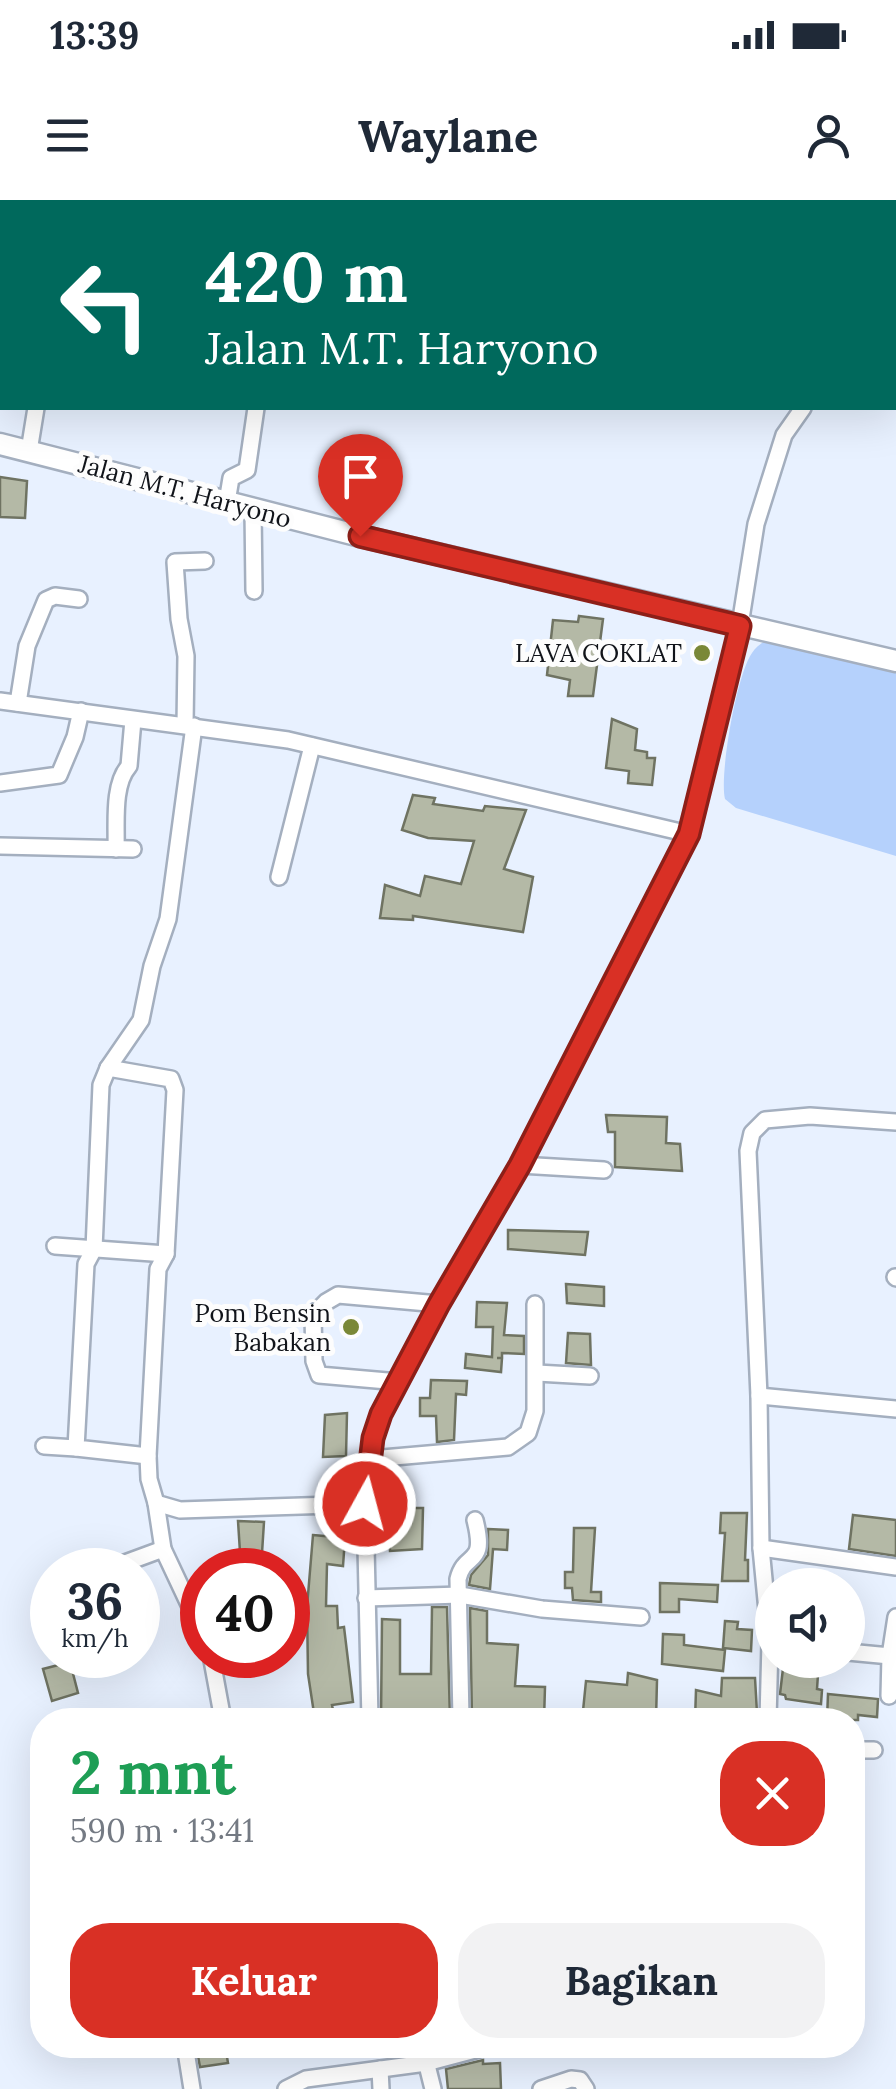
<!DOCTYPE html>
<html lang="id">
<head>
<meta charset="utf-8">
<style>
  body { margin:0; font-family:Lora,serif; background:#f2f2f3; color:#1f2937; height:100vh; display:flex; flex-direction:column; font-size:38px; white-space:nowrap }
  * { box-sizing:border-box; margin:0 }
  p { font-size:32px; color:#747a83 }
  .icon { flex:none; width:55px; height:55px; fill:none; stroke:currentColor; stroke-width:2; stroke-linecap:round; stroke-linejoin:round }
  .map { position:relative; flex:1; overflow:hidden }
  .details { position:absolute; left:30px; top:1508px; width:835px; height:350px; display:flex; flex-direction:column; background:#fff; border-radius:40px; box-shadow:0 10px 40px #0002 }
  .details>* { flex:none }
  .guide { position:absolute; left:0px; top:0px; width:898px; height:210px; box-shadow:0 10px 40px #0002; background:#00695c; color:#fff; overflow:hidden }
  .fabs { position:absolute; left:755px; top:1368px; display:grid; gap:20px }
  .fabs a { display:grid; place-items:center; width:110px; height:110px; border-radius:50%; background:#fff; box-shadow:0 10px 40px #0002; font-size:50px }
  .speed { position:absolute; left:30px; top:1348px; display:flex; gap:20px; font-size:50px; font-weight:700; text-align:center }
  .speed>* { display:grid; place-content:center; width:130px; height:130px; border-radius:50%; background:#fff; box-shadow:0 10px 40px #0002; line-height:1 }
  .speed small { font-size:25px; font-weight:400 }
  .speed .limit { border:15px solid #d22; background:#fff; color:#111 }
  .pin { position:absolute; display:grid; place-items:center; width:85px; height:85px; color:#fff; margin:-102px -42px; border-radius:50% 50% 50% 0; rotate:-45deg; box-shadow:0 0 10px #0007 }
  .pin .icon { rotate:45deg }
  .me { position:absolute; width:110px; margin:-55px; rotate:7deg; stroke-linejoin:round; filter:drop-shadow(0 0 8px #0008) }
  .turn { display:flex; align-items:center; gap:35px; height:210px; padding:0 40px; font-size:45px }
  .turn .icon { width:130px; height:130px; stroke-width:2.5 }
  .turn b { display:block; font-size:70px; line-height:85px }
  .round { display:grid; place-items:center; flex:none; width:105px; height:105px; border-radius:40px; background:#f2f2f3 }
  .summary { display:flex; align-items:center; justify-content:space-between; height:170px; padding:0 40px }
  h1 { font-size:60px; font-weight:700; line-height:75px; color:#1e9e55 }
  .cta { display:flex; gap:20px; margin-top:auto; padding:20px 40px }
  .cta a { flex:1; height:115px; border-radius:40px; background:#d93025; color:#fff; font-size:40px; font-weight:700; line-height:115px; text-align:center }
  .cta a+a { background:#f2f2f3; color:#1f2937 }
  .status { display:flex; justify-content:space-between; align-items:center; height:70px; padding:0 50px; background:#fff; direction:ltr }
  .status svg { height:28px; fill:currentColor }
  header { display:flex; justify-content:space-between; align-items:center; height:130px; padding:0 40px; background:#fff; font-size:45px; font-weight:700 }
  .map>svg:first-child { display:block }
  .green { fill:#b5d1fc }
  .building { fill:#b4b9a6; stroke:#6f7362; stroke-width:2.5 }
  .lines { fill:none; stroke-linecap:round; stroke-linejoin:round }
  .minor-casing { stroke:#a4afbf; stroke-width:20 }
  .major-casing { stroke:#a4afbf; stroke-width:25 }
  .minor { stroke:#fff; stroke-width:15 }
  .major { stroke:#fff; stroke-width:20 }
  .route-casing { stroke:#8d1f18; stroke-width:25 }
  .route { stroke:#d93025; stroke-width:18 }
  .poi-dot { fill:#7a8837; stroke:#fdfdfd; stroke-width:4 }
  .labels { text-anchor:middle; dominant-baseline:central; stroke-width:10; stroke-linejoin:round; paint-order:stroke }
  .street-label { font-size:25px; fill:#11141a; stroke:#fdfdfd }
  .poi-label { font-size:25px; fill:#11141a; stroke:#fdfdfd; text-anchor:end }
</style>
</head>
<body>
<div class="status"><b>13:39</b><svg viewBox="0 0 49 12"><path d="M0 12V9h3v3zM5 12V6h3v6zM10 12V3h3v9zM15 12V0h3v12zM26 1h20v11H26zM47 4h2v5h-2z"/></svg></div>
<header><svg class="icon" aria-label="menu" viewBox="0 0 24 24"><path d="M4 6h16M4 12h16M4 18h16"/></svg>Waylane<svg class="icon" aria-label="person" viewBox="0 0 24 24"><circle cx="12" cy="8" r="4"/><path d="M4 21q1-7 8-7t8 7"/></svg></header>
<div class="map">
<svg width="896" height="1889" viewBox="0 0 896 1889">
  <rect width="100%" height="100%" fill="#e8f1ff"/>
  <path class="green" d="M777 434 896 463V656L736 608 725 599C719 575 737 473 752 453 758 444 768 439 777 434Z"/>
  <g class="building">
    <polygon points="0,277 27,281 25,318 0,317"/>
    <polygon points="579,416 603,419 593,496 568,496 570,480 547,475 553,420 578,422"/>
    <polygon points="612,519 637,529 635,550 647,552 647,558 655,558 652,585 628,583 629,571 606,568"/>
    <polygon points="413,595 435,598 433,604 483,611 485,606 526,610 504,669 533,677 523,732 413,716 413,720 380,718 385,685 420,696 425,676 461,684 474,641 428,638 402,630"/>
    <polygon points="606,915 667,917 666,943 680,944 682,971 615,967 615,932 608,932"/>
    <polygon points="508,1030 588,1032 585,1055 508,1049"/>
    <polygon points="566,1084 604,1087 604,1106 567,1103"/>
    <polygon points="477,1102 507,1103 504,1135 524,1136 524,1154 502,1153 502,1158 497,1158 502,1158 501,1172 465,1168 466,1154 492,1157 493,1127 476,1127"/>
    <polygon points="568,1133 590,1134 591,1165 566,1163"/>
    <polygon points="431,1180 467,1181 466,1195 456,1194 454,1240 437,1242 436,1216 420,1216 420,1198 430,1198"/>
    <polygon points="347,1213 346,1256 323,1257 325,1215"/>
    <polygon points="394,1292 412,1293 411,1308 423,1308 422,1349 390,1351 389,1326 377,1326 376,1308 393,1308"/>
    <polygon points="721,1313 747,1313 745,1360 748,1360 748,1381 722,1381 725,1333 720,1333"/>
    <polygon points="853,1315 896,1320 896,1356 849,1349"/>
    <polygon points="238,1321 264,1322 262,1353 240,1352"/>
    <polygon points="574,1328 595,1328 591,1392 601,1392 601,1402 573,1400 572,1388 565,1388 565,1372 573,1372"/>
    <polygon points="488,1329 508,1330 507,1350 493,1349 490,1389 469,1385 471,1375 488,1355"/>
    <polygon points="313,1335 345,1338 343,1366 327,1364 326,1406 337,1406 338,1428 344,1427 353,1502 332,1505 335,1520 315,1520 308,1474 307,1407"/>
    <polygon points="660,1383 718,1385 717,1402 679,1399 679,1412 660,1412"/>
    <polygon points="432,1407 447,1407 450,1520 381,1520 382,1419 400,1420 400,1474 431,1474"/>
    <polygon points="470,1408 487,1411 487,1443 518,1445 515,1486 545,1487 544,1520 472,1520"/>
    <polygon points="725,1421 738,1422 737,1429 752,1430 751,1451 723,1448"/>
    <polygon points="663,1434 684,1435 684,1445 725,1450 723,1471 662,1464"/>
    <polygon points="784,1460 819,1460 817,1489 822,1490 821,1504 786,1499 785,1495 780,1494"/>
    <polygon points="70,1462 78,1493 52,1501 43,1469"/>
    <polygon points="628,1473 657,1480 656,1520 611,1520 611,1514 583,1511 586,1481 627,1485"/>
    <polygon points="722,1478 755,1478 757,1513 722,1514 722,1520 695,1520 696,1490 721,1496"/>
    <polygon points="828,1494 878,1499 877,1517 858,1515 858,1520 827,1520"/>
    <polygon points="196,1845 225,1845 228,1863 200,1867"/>
    <polygon points="483,1860 483,1864 500,1863 501,1889 448,1889 446,1869"/>
  </g>
  <g class="lines">
    <g class="minor-casing">
      <g id="minor">
        <polyline points="0,99 2,99"/>
        <polyline points="895,137 896,137"/>
        <polyline points="29,251 36,208"/>
        <polyline points="227,302 231,278 247,270 256,208"/>
        <polyline points="253,310 254,391"/>
        <polyline points="0,501 288,540 689,634"/>
        <polyline points="18,503 27,446 46,400 55,396 79,399"/>
        <polyline points="185,525 186,456 179,419 175,362 205,361"/>
        <polyline points="0,583 59,575 75,537 81,511"/>
        <polyline points="0,646 133,649"/>
        <path d="M116 649C117 625 112 585 129 566L133 520"/>
        <polyline points="279,677 312,546"/>
        <polyline points="108,868 171,879 175,890 166,1054 158,1069 148,1256 149,1279 156,1303 180,1310 365,1304"/>
        <polyline points="520,965 604,970"/>
        <polyline points="55,1046 166,1054"/>
        <polyline points="895,1077 896,1078"/>
        <polyline points="537,1173 590,1176"/>
        <polyline points="399,1182 319,1175 314,1161 313,1115 326,1102 338,1095 439,1104"/>
        <polyline points="759,1196 896,1209"/>
        <polyline points="44,1246 76,1248"/>
        <polyline points="148,1256 76,1248 86,1064 94,1049 101,885 108,868 141,820 152,766 168,719 194,526"/>
        <polyline points="371,1259 508,1247 528,1233 535,1211 535,1104"/>
        <polyline points="156,1303 163,1349 202,1432"/>
        <polyline points="761,1348 896,1367"/>
        <polyline points="106,1370 163,1349"/>
        <polyline points="366,1398 460,1395 542,1409 641,1417"/>
        <polyline points="848,1452 890,1456 896,1417"/>
        <polyline points="211,1455 223,1520"/>
        <polyline points="889,1496 890,1456"/>
        <path d="M461 1518 458 1379C465 1350 487 1368 475 1320"/>
        <polyline points="370,1520 365,1304 373,1238 381,1214 439,1104 520,965 689,634 740,425 756,324 784,235 803,208"/>
        <polyline points="768,1520 770,1442 761,1348 759,1196 748,951 752,933 765,920 810,916 896,922"/>
        <polyline points="852,1550 874,1550"/>
        <polyline points="185,1845 192,1889"/>
        <polyline points="422,1845 433,1889"/>
        <polyline points="380,1869 381,1889"/>
        <polyline points="286,1889 306,1879 426,1863 494,1845"/>
        <polyline points="541,1889 571,1879 580,1880 586,1889"/>
      </g>
    </g>
    <g class="major-casing">
      <polyline id="major" points="0,244 360,336 896,461"/>
    </g>
    <use href="#minor" class="minor"/>
    <use href="#major" class="major"/>
  </g>
  <g class="lines">
    <g class="route-casing">
      <polyline id="route" points="360,336 740,426 689,634 520,965 439,1104 381,1214 373,1238 365,1304"/>
    </g>
    <use href="#route" class="route"/>
  </g>
  <g class="poi-dot">
    <circle cx="702" cy="453" r="10"/>
    <circle cx="351" cy="1127" r="10"/>
  </g>
  <g class="labels">
    <g class="street-label">
      <text transform="translate(185 291) rotate(15)">Jalan M.T. Haryono</text>
    </g>
    <g class="poi-label">
      <text x="682" y="453">LAVA COKLAT</text>
      <text x="331" y="1113">Pom Bensin<tspan x="331" dy="29">Babakan</tspan></text>
    </g>
  </g>
</svg>
<div class="fabs">
<a><svg class="icon" aria-label="sound" viewBox="0 0 24 24"><path d="M4 9h4l5-4v14l-5-4H4zM17 9q2 3 0 6"/></svg></a>
</div>
<div class="speed"><div>36<small>km/h</small></div><div class="limit">40</div></div>
<div class="pin" style="left:360px;top:336px;background:#d93025"><svg class="icon" aria-label="arrive" viewBox="0 0 24 24"><path d="M6 21V4h12l-3 4 3 4H6"/></svg></div>
<svg class="me" style="left:365px;top:1304px" viewBox="-20 -20 40 40"><circle r="17" fill="#d93025" stroke="#fff" stroke-width="3"/><path d="M0-11L8 9 0 5-8 9z" fill="#fff"/></svg>
<div class="guide">
<div class="turn"><svg class="icon" aria-label="left" viewBox="0 0 24 24"><path d="M17 20v-9H6M10 6l-5 5 5 5"/></svg><div><b>420 m</b>Jalan M.T. Haryono</div></div>
</div>
<section class="details">
<div class="summary"><div><h1>2 mnt</h1><p>590 m · 13:41</p></div><a class="round" style="background:#d93025;color:#fff"><svg class="icon" aria-label="close" viewBox="0 0 24 24"><path d="M6 6l12 12M18 6L6 18"/></svg></a></div>
<div class="cta"><a>Keluar</a><a>Bagikan</a></div>
</section>
</div>
</body>
</html>
